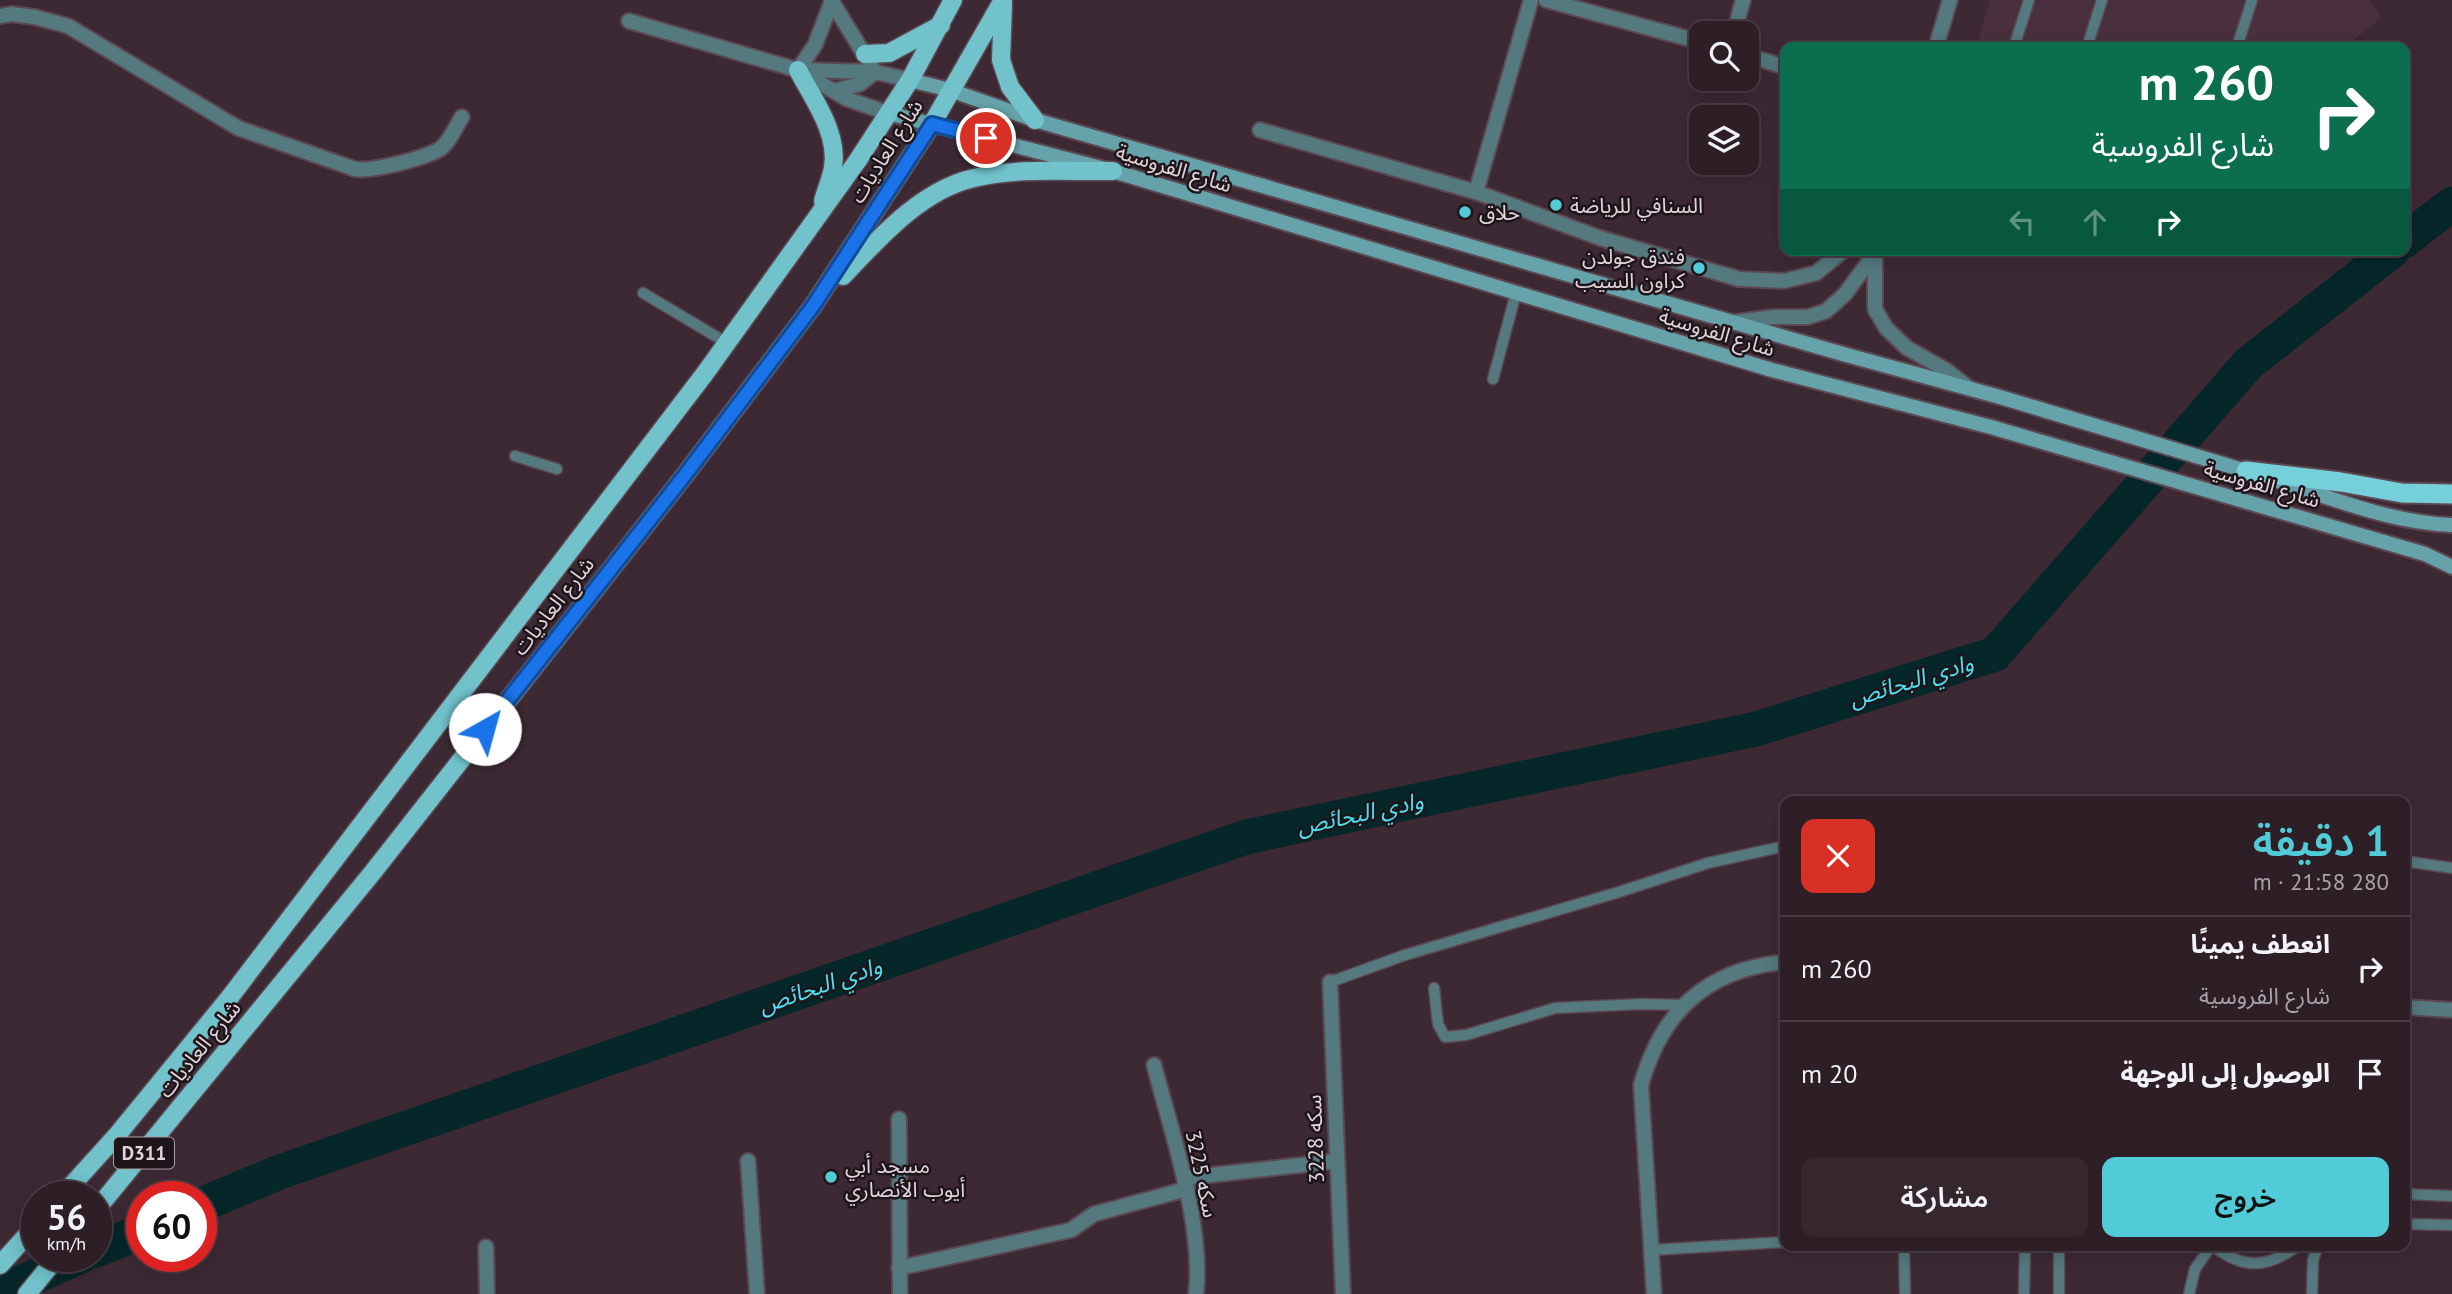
<!DOCTYPE html>
<html lang="ar">
<head>
<meta charset="utf-8">
<style>
  body { margin:0; font-family:"PT Sans","Noto Sans Arabic",sans-serif; background:#36272f; color:#f1f3f6; direction:rtl; height:100vh; display:flex; flex-direction:column; font-size:26px; white-space:nowrap }
  * { box-sizing:border-box; margin:0 }
  p { font-size:23px; color:#a7a2a7 }
  .icon { flex:none; width:38px; height:38px; fill:none; stroke:currentColor; stroke-width:2; stroke-linecap:round; stroke-linejoin:round }
  .map { position:relative; flex:1; overflow:hidden; direction:ltr }
  .panel { position:absolute; left:1780px; top:796px; width:630px; height:455px; display:flex; flex-direction:column; background:#2e1f27; border-radius:14px; box-shadow:0 4px 18px #0003,0 0 0 2px #493d44; direction:rtl }
  .panel>* { flex:none }
  .guide { position:absolute; left:1780px; top:42px; width:630px; height:214px; border-radius:14px; box-shadow:0 4px 18px #0003,0 0 0 2px #493d44; direction:rtl; background:#0b6e4f; color:#fff; overflow:hidden }
  .controls { position:absolute; left:1689px; top:21px; display:grid; gap:14px }
  .controls a { display:grid; place-items:center; width:70px; height:70px; border-radius:14px; background:#2e1f27; box-shadow:0 4px 18px #0003,0 0 0 2px #493d44; font-size:35px }
  .speed { position:absolute; left:21px; top:1181px; display:flex; gap:14px; font-size:35px; font-weight:700; text-align:center }
  .speed>* { display:grid; place-content:center; width:91px; height:91px; border-radius:50%; background:#2e1f27; box-shadow:0 4px 18px #0003,0 0 0 2px #493d44; line-height:1 }
  .speed small { font-size:18px; font-weight:400 }
  .speed .limit { border:10px solid #d22; background:#fff; color:#111 }
  .pin { position:absolute; display:grid; place-items:center; width:60px; height:60px; color:#fff; margin:-30px; border:4px solid #fff; border-radius:50%; box-shadow:0 2px 7px #0007 }
  .me { position:absolute; width:77px; margin:-38px; rotate:38deg; stroke-linejoin:round; filter:drop-shadow(0 0 5px #0008) }
  .turn { display:flex; align-items:center; gap:24px; height:147px; padding:0 21px; font-size:32px }
  .turn .icon { width:91px; height:91px; stroke-width:2.5 }
  .turn b { display:block; font-size:49px; line-height:60px }
  .lanes { display:flex; align-items:center; height:66px; padding:0 21px; background:#0003; justify-content:center; gap:35px; direction:ltr }
  .lanes .off { opacity:.35 }
  .round { display:grid; place-items:center; flex:none; width:74px; height:74px; border-radius:14px; background:#36272f }
  .summary { display:flex; align-items:center; justify-content:space-between; height:119px; padding:0 21px }
  h1 { font-size:42px; font-weight:600; line-height:52px; color:#52cbd8 }
  .button { display:flex; gap:14px; margin-top:auto; padding:14px 21px }
  .button a { flex:1; height:80px; border-radius:14px; background:#52cbd8; color:#111; font-size:28px; font-weight:600; line-height:80px; text-align:center }
  .button a+a { background:#36272f; color:#f1f3f6 }
  ul { padding:0; list-style:none }
  li { display:flex; align-items:center; gap:21px; height:105px; padding:0 21px; border-top:2px solid #493d44 }
  li div { flex:1 }
  li b { display:block; font-size:26px }
  li em { font-style:normal }
  .map>svg:first-child { display:block }
  .built { fill:#4a303e }
  .lines { fill:none; stroke-linecap:round; stroke-linejoin:round }
  .river { stroke:#06272a; stroke-width:35 }
  .service-casing { stroke:#5b4852; stroke-width:13 }
  .minor-casing { stroke:#5b4852; stroke-width:18 }
  .tertiary-casing { stroke:#5b4852; stroke-width:18 }
  .secondary-casing { stroke:#5b4852; stroke-width:18 }
  .primary-casing { stroke:#5b4852; stroke-width:21 }
  .trunk-casing { stroke:#5b4852; stroke-width:23 }
  .service { stroke:#54797e; stroke-width:10 }
  .minor { stroke:#54797e; stroke-width:14 }
  .tertiary { stroke:#54797e; stroke-width:14 }
  .secondary { stroke:#65a2a9; stroke-width:14 }
  .primary { stroke:#71c2cb; stroke-width:18 }
  .trunk { stroke:#76d0da; stroke-width:19 }
  .route-casing { stroke:#114b97; stroke-width:18 }
  .route { stroke:#1a73e8; stroke-width:12 }
  .poi-dot { fill:#52cbd8; stroke:#1e151a; stroke-width:2.5 }
  .labels { text-anchor:middle; dominant-baseline:central; stroke-width:5; stroke-linejoin:round; paint-order:stroke }
  .shield { fill:#1e151a; stroke:#a69ba0; stroke-width:2 }
  .shield-label { font-size:19px; font-weight:bold; fill:#e1d4da }
  .street-label { font-size:21px; fill:#e1d4da; stroke:#1e151a }
  .poi-label { font-size:21px; fill:#e1d4da; stroke:#1e151a; text-anchor:start }
  .water-label { font-size:23px; font-style:italic; fill:#4ce1f1; stroke:#1e151a }
</style>
</head>
<body>
<div class="map">
<svg width="2452" height="1294" viewBox="0 0 2452 1294">
  <rect width="100%" height="100%" fill="#3d2934"/>
  <polygon class="built" points="1990,0 2370,0 2382,17 2345,47 1976,47"/>
  <g class="lines">
    <g class="river">
      <polyline points="2404,241 2452,204"/>
      <polyline points="201,1205 277,1173 1246,837 1756,729 1995,654 2249,363 2393,250"/>
      <polyline points="96,1250 142,1231"/>
      <polyline points="0,1292 81,1256"/>
    </g>
    <g class="service-casing">
      <g id="service">
        <polyline points="2014,47 2029,0"/>
        <polyline points="2087,47 2102,0"/>
        <polyline points="2237,47 2252,0"/>
        <polyline points="643,293 727,343"/>
        <polyline points="1493,379 1516,293"/>
        <polyline points="515,456 557,469"/>
        <polyline points="2404,861 2452,868"/>
        <polyline points="1330,982 1405,955 1619,892 1708,863 1785,846"/>
        <polyline points="1434,988 1438,1024 1445,1037 1466,1035 1555,1008 1641,1004 1684,1005"/>
        <polyline points="2404,1194 2452,1196"/>
        <polyline points="2404,1224 2452,1225"/>
        <polyline points="1904,1246 1905,1294"/>
        <path d="M2213 1246C2243 1269 2267 1269 2297 1246"/>
        <polyline points="1651,1250 1785,1242"/>
        <polyline points="2024,1294 2025,1246"/>
        <polyline points="2059,1294 2059,1246"/>
        <polyline points="2189,1294 2195,1269 2211,1246"/>
        <polyline points="2312,1294 2313,1260 2318,1246"/>
      </g>
    </g>
    <g class="minor-casing">
      <g id="minor">
        <polyline points="831,0 875,72 860,84 834,91"/>
        <polyline points="1546,0 1701,42"/>
        <path d="M0 16 11 14 35 17 68 26 238 128 355 169C372 172 425 158 440 149 449 143 456 126 462 117"/>
        <polyline points="629,21 798,70 847,99 888,113"/>
        <polyline points="1734,33 1743,0"/>
        <polyline points="1746,55 1785,67"/>
        <polyline points="798,70 815,45 832,1"/>
        <polyline points="800,70 875,72 910,80"/>
        <polyline points="1260,130 1476,192 1600,238 1739,279 1784,281 1816,273 1844,250"/>
        <polyline points="1476,192 1531,0"/>
        <polyline points="1330,982 1343,1294"/>
        <polyline points="2404,1007 2452,1010"/>
        <path d="M1154 1065C1171 1131 1204 1226 1196 1294"/>
        <polyline points="899,1119 900,1294"/>
        <polyline points="748,1161 757,1294"/>
        <polyline points="1184,1178 1337,1161"/>
        <polyline points="486,1247 487,1294"/>
        <polyline points="899,1268 1071,1230 1094,1214 1187,1189"/>
        <path d="M1654 1294 1641 1085C1662 1011 1707 969 1785 962"/>
      </g>
    </g>
    <g class="tertiary-casing">
      <g id="tertiary">
        <polyline points="1936,47 1950,0"/>
        <polyline points="1875,250 1875,309 1886,328 1907,348 1946,370 1969,388"/>
        <polyline points="1736,322 1774,317 1808,317 1826,311 1845,294 1873,256"/>
      </g>
    </g>
    <g class="secondary-casing">
      <g id="secondary">
        <polyline points="910,80 950,90 1035,120 1843,354 2000,397 2256,474"/>
        <polyline points="888,113 1113,171 1772,370 1991,427 2425,554 2452,567"/>
        <path d="M2278 481C2334 499 2393 523 2452 525"/>
      </g>
    </g>
    <g class="primary-casing">
      <g id="primary">
        <polyline points="1003,4 1001,60 1010,87 1035,120"/>
        <polyline points="865,54 889,53 941,25"/>
        <path d="M798 70C813 99 839 133 833 168 831 179 826 190 823 201"/>
        <path d="M843 276C879 238 921 190 974 178 1019 167 1068 172 1113 171"/>
        <polyline points="61,1197 118,1134 230,997 706,372 858,160 910,80 953,0"/>
        <polyline points="96,1210 373,872 685,475 813,306 932,124 1003,0"/>
        <polyline points="0,1265 37,1224"/>
        <polyline points="27,1294 58,1256"/>
      </g>
    </g>
    <g class="trunk-casing">
      <polyline id="trunk" points="2246,471 2341,482 2402,493 2452,494"/>
    </g>
    <use href="#service" class="service"/>
    <use href="#minor" class="minor"/>
    <use href="#tertiary" class="tertiary"/>
    <use href="#secondary" class="secondary"/>
    <use href="#primary" class="primary"/>
    <use href="#trunk" class="trunk"/>
  </g>
  <g class="lines">
    <g class="route-casing">
      <polyline id="route" points="485,729 685,475 813,306 932,124 986,138"/>
    </g>
    <use href="#route" class="route"/>
  </g>
  <g class="poi-dot">
    <circle cx="1556" cy="205" r="7"/>
    <circle cx="1465" cy="212" r="7"/>
    <circle cx="1699" cy="268" r="7"/>
    <circle cx="831" cy="1177" r="7"/>
  </g>
  <g class="labels">
    <rect class="shield" x="114" y="1137.5" width="60" height="31" rx="5"/>
    <g class="shield-label">
      <text x="144" y="1153">D311</text>
    </g>
    <g class="street-label">
      <text transform="translate(886 151) rotate(-58)">شارع العاديات</text>
      <text transform="translate(1174 168) rotate(17)">شارع الفروسية</text>
      <text transform="translate(1717 332) rotate(17)">شارع الفروسية</text>
      <text transform="translate(2262 484) rotate(16)">شارع الفروسية</text>
      <text transform="translate(553 606) rotate(-52)">شارع العاديات</text>
      <text transform="translate(199 1049) rotate(-51)">شارع العاديات</text>
      <text transform="translate(1315 1139) rotate(-92)">سكه 3228</text>
      <text transform="translate(1202 1174) rotate(78)">سكه 3225</text>
    </g>
    <g class="poi-label">
      <text x="1570" y="205">السنافي للرياضة</text>
      <text x="1479" y="212">حلاق</text>
      <text x="1685" y="256" text-anchor="end">فندق جولدن<tspan x="1685" dy="24">كراون السيب</tspan></text>
      <text x="845" y="1165">مسجد أبي<tspan x="845" dy="24">أيوب الأنصاري</tspan></text>
    </g>
    <g class="water-label">
      <text transform="translate(1911 680) rotate(-17)">وادي البحائص</text>
      <text transform="translate(1360 813) rotate(-12)">وادي البحائص</text>
      <text transform="translate(820 985) rotate(-19)">وادي البحائص</text>
    </g>
  </g>
</svg>
<div class="controls">
<a><svg class="icon" aria-label="search" viewBox="0 0 24 24"><circle cx="10" cy="10" r="6"/><path d="M15 15l6 6"/></svg></a>
<a><svg class="icon" aria-label="layers" viewBox="0 0 24 24"><path d="M12 4l9 5-9 5-9-5zM3 14l9 5 9-5"/></svg></a>
</div>
<div class="speed"><div>56<small>km/h</small></div><div class="limit">60</div></div>
<div class="pin" style="left:986px;top:138px;background:#d93025"><svg class="icon" aria-label="arrive" viewBox="0 0 24 24"><path d="M6 21V4h12l-3 4 3 4H6"/></svg></div>
<svg class="me" style="left:485px;top:729px" viewBox="-20 -20 40 40"><circle r="19" fill="#fff"/><path d="M0-13L10 11 0 6-10 11z" fill="#1a73e8"/></svg>
<div class="guide">
<div class="turn"><svg class="icon" aria-label="right" viewBox="0 0 24 24"><path d="M7 20v-9h11M14 6l5 5-5 5"/></svg><div><b>260 m</b>شارع الفروسية</div></div>
<div class="lanes"><svg class="icon off" aria-label="left" viewBox="0 0 24 24"><path d="M17 20v-9H6M10 6l-5 5 5 5"/></svg><svg class="icon off" aria-label="ahead" viewBox="0 0 24 24"><path d="M12 20V5M6 11l6-6 6 6"/></svg><svg class="icon" aria-label="right" viewBox="0 0 24 24"><path d="M7 20v-9h11M14 6l5 5-5 5"/></svg></div>
</div>
<section class="panel">
<div class="summary"><div><h1>1 دقيقة</h1><p>280 m · 21:58</p></div><a class="round" style="background:#d93025;color:#fff"><svg class="icon" aria-label="close" viewBox="0 0 24 24"><path d="M6 6l12 12M18 6L6 18"/></svg></a></div>
<ul>
<li><svg class="icon" aria-label="right" viewBox="0 0 24 24"><path d="M7 20v-9h11M14 6l5 5-5 5"/></svg><div><b>انعطف يمينًا</b><p>شارع الفروسية</p></div><em>260 m</em></li>
<li><svg class="icon" aria-label="arrive" viewBox="0 0 24 24"><path d="M6 21V4h12l-3 4 3 4H6"/></svg><div><b>الوصول إلى الوجهة</b></div><em>20 m</em></li>
</ul>
<div class="button"><a>خروج</a><a>مشاركة</a></div>
</section>
</div>
</body>
</html>
